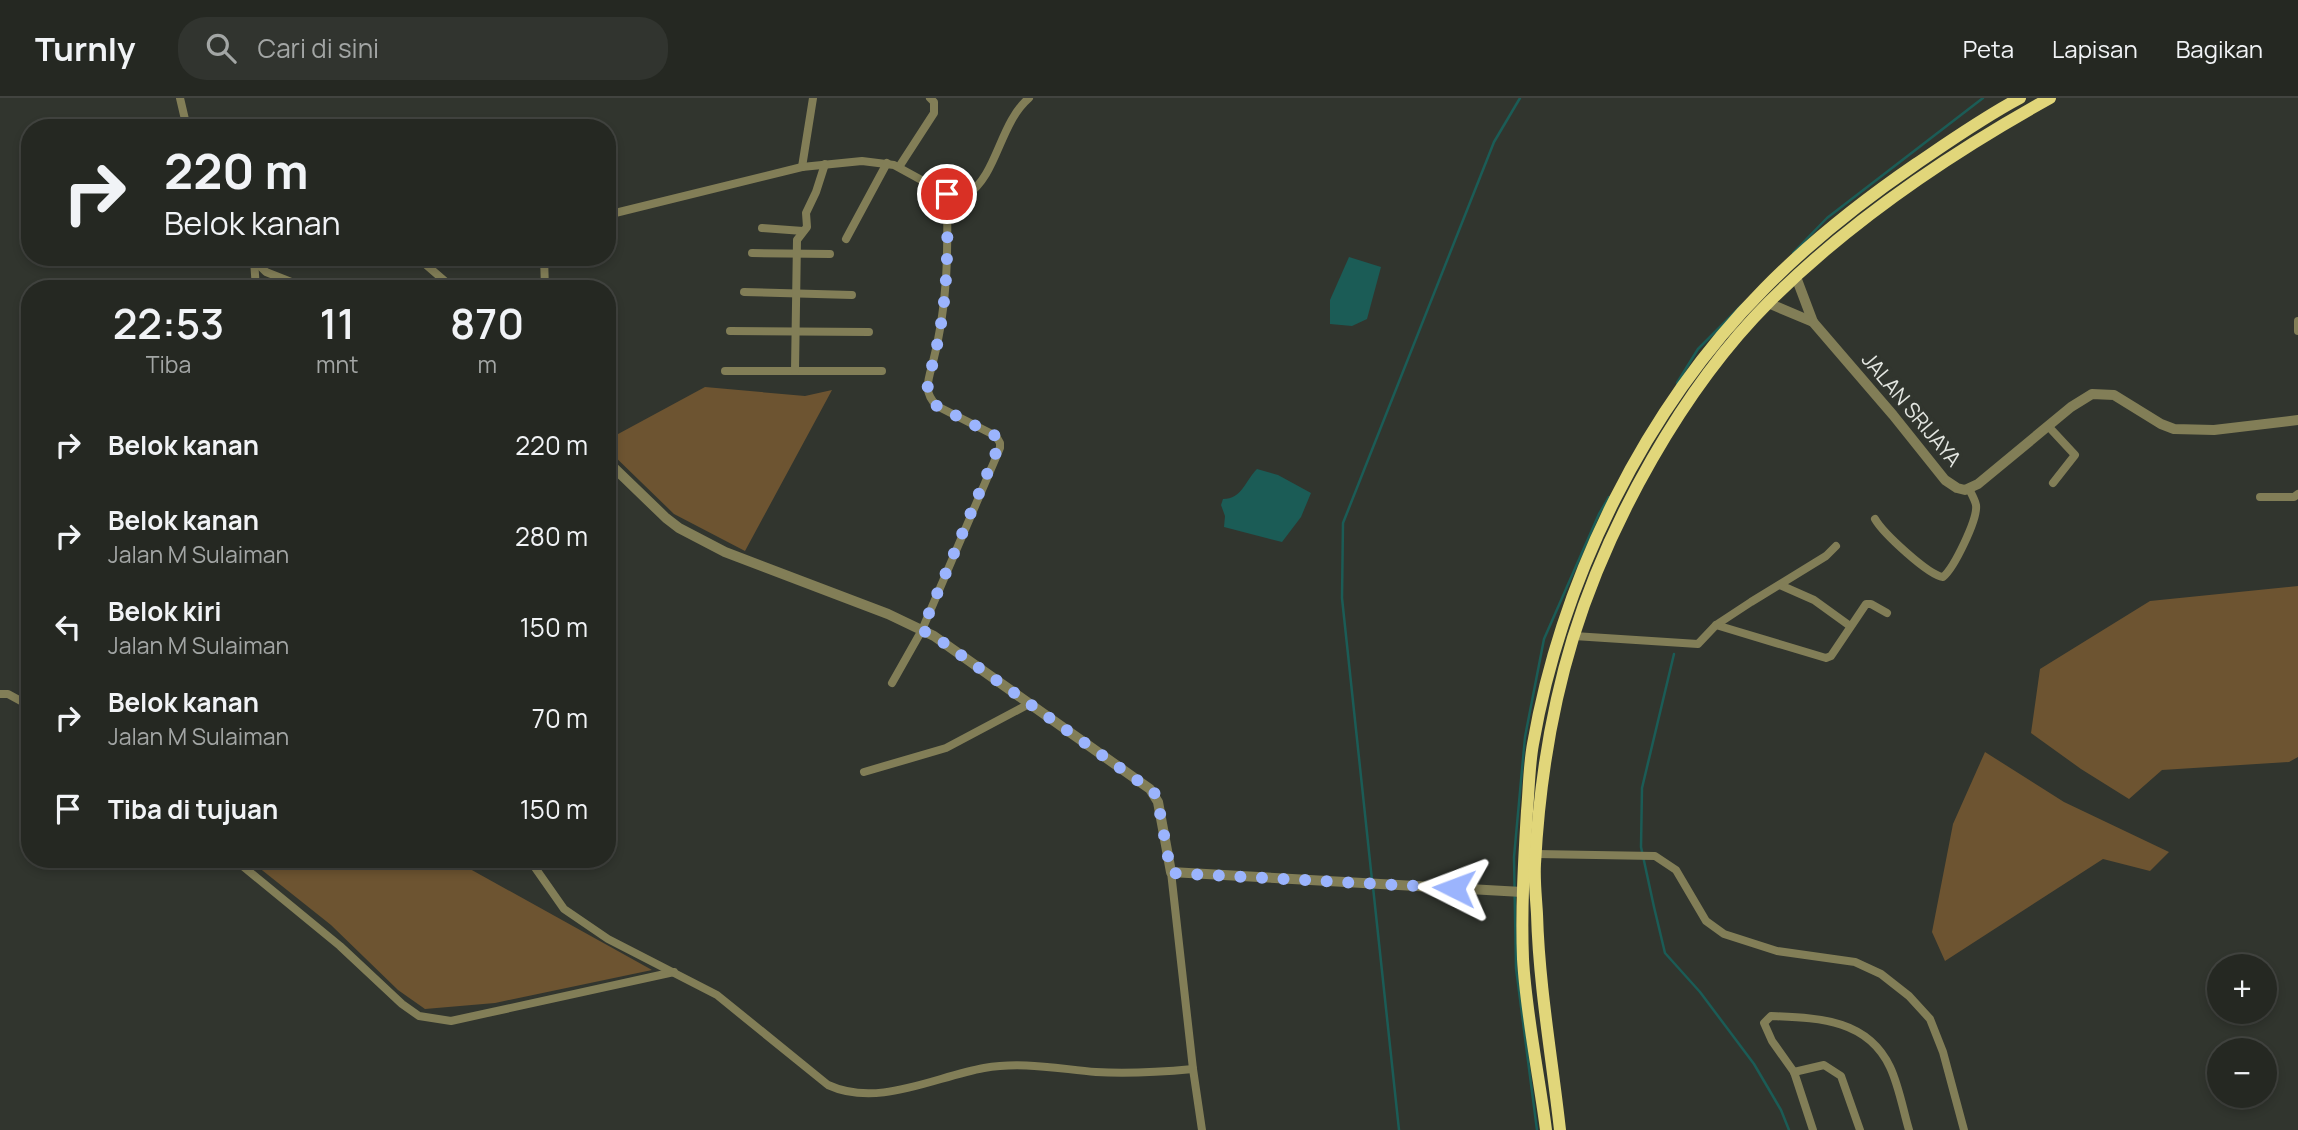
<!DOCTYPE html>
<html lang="id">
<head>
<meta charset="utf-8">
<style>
  body { margin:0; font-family:Manrope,sans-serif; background:#31342f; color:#f1f3f6; height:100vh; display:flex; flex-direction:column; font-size:26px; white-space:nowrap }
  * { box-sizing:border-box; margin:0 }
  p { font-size:23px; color:#a3a6a5 }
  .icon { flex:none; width:38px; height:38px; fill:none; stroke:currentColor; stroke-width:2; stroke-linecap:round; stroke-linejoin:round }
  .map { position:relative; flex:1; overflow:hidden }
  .sheet { position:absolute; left:21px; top:182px; width:595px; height:588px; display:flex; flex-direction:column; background:#252822; border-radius:28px; box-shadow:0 4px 10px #0003,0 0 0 2px #424440 }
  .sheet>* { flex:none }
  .guide { position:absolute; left:21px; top:21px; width:595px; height:147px; border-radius:28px; box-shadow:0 4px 10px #0003,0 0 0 2px #424440; background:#252822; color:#f1f3f6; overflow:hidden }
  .tools { position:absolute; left:2207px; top:856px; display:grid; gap:14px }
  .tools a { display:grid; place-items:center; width:70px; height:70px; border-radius:50%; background:#252822; box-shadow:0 4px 10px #0003,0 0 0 2px #424440; font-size:35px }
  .pin { position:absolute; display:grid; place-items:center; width:60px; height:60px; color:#fff; margin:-30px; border:4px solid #fff; border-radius:50%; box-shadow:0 2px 7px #0007 }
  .me { position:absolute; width:77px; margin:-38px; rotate:273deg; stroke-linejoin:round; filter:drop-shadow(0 0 5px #0008) }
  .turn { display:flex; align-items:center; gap:24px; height:147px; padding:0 28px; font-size:32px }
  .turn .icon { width:91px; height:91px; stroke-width:2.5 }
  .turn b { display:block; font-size:49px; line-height:60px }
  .eta { display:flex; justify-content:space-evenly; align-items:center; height:119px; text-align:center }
  .eta b { font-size:42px; font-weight:600; line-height:49px }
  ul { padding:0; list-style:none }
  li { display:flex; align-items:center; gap:21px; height:91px; padding:0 28px }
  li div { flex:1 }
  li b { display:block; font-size:26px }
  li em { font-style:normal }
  header { display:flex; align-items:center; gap:42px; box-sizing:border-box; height:98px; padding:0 35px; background:#252822; border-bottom:2px solid #424440 }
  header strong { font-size:33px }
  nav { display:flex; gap:38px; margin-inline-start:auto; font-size:24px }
  .search { width:490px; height:63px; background:#31342f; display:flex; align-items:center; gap:18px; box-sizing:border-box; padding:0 24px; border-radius:28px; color:#a3a6a5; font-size:26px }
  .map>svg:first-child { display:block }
  .green { fill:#6d5431 }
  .water { fill:#1b5c56 }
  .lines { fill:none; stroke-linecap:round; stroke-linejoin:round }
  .stream { stroke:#1b5c56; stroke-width:2.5 }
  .minor { stroke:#827e57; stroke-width:8 }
  .tertiary { stroke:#827e57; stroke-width:10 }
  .trunk { stroke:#e1d67a; stroke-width:12 }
  .route { stroke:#9bb4fd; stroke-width:12; stroke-dasharray:0 21.6 }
  .labels { text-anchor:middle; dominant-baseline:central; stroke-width:7; stroke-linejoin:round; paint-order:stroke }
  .street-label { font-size:21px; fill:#e3e6e1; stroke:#31352e }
</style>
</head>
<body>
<header>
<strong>Turnly</strong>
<div class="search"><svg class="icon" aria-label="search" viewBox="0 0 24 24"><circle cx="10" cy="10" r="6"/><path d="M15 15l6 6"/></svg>Cari di sini</div>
<nav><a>Peta</a><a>Lapisan</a><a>Bagikan</a></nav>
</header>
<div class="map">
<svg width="2298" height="1032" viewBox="0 0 2298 1032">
  <rect width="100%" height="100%" fill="#31352e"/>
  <g class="green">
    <polygon points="705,289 805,298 832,292 745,453 674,416 607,351 607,342"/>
    <polygon points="2298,488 2298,659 2289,664 2162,672 2129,701 2081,671 2031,635 2040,571 2150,503"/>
    <polygon points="1985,654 2064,704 2169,754 2150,773 2103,761 1945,863 1932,834 1953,726"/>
    <polygon points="248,761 452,761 652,872 495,905 425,911 398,892 331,827"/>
  </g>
  <g class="water">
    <polygon points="1349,159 1381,169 1367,221 1352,228 1330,226 1330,202"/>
    <path d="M1257 371 1278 377 1311 395 1301 419 1282 444 1224 429 1225 418 1221 407 1223 401C1242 401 1245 383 1257 371Z"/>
  </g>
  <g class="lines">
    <g class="stream">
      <polyline points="1793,155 1827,120 1983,0"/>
      <polyline points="1677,285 1698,251 1742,207"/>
      <polyline points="1674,556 1642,690 1641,749 1654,809 1665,855 1700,894 1754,966 1781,1012 1789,1032"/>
      <polyline points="1372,782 1342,500 1343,425 1494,44 1520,0"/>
      <polyline points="1373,789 1399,1032"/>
      <polyline points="1537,1032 1516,870 1514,759 1525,639 1544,541 1599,416 1609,399"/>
    </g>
    <g class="minor">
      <polyline points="180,0 187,30"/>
      <polyline points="802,69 813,0"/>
      <polyline points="899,69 934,15 934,4 930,0"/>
      <path d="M607 117 802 69 862 63 894 67 947 96 967 97C998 76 999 26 1029 0"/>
      <polyline points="762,130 803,133"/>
      <polyline points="846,141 887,65"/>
      <polyline points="752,155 830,156"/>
      <polyline points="417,159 454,191"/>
      <polyline points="544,159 545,191"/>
      <polyline points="254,162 266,174 309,191"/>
      <polyline points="254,162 256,191"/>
      <polyline points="744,194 852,197"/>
      <polyline points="2298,223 2298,233"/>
      <polyline points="730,233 869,234"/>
      <polyline points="725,273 882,273"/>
      <polyline points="795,273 797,142 807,129 806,115 816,94 825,66"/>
      <polyline points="2048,328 2075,357 2053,385"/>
      <polyline points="2260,399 2294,399 2298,396"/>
      <path d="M1875 421C1883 435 1928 477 1943 479 1954 470 1978 421 1976 407 1975 402 1971 395 1969 391"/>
      <polyline points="1780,487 1814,502 1850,528"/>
      <polyline points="1716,527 1826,560 1831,558 1866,506 1871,506 1887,515"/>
      <polyline points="1574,538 1698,546 1716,527 1751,504 1826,458 1836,448"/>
      <path d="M892 585 922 532 1000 350V345L996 338 937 308C924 295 927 285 932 268 948 208 948 157 947 96"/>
      <polyline points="0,596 8,596 30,608"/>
      <polyline points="864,674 946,650 1029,606"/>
      <polyline points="1536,756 1655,758 1676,772 1706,823 1724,836 1777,853 1855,864 1881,876 1909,898 1930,921 1943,954 1964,1032"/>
      <polyline points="234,761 340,848 402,906 419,918 451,923 674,874"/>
      <path d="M529 761 564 811 608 841 717 897 828 987C878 1010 934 979 984 970 1022 963 1059 971 1096 974 1128 976 1161 974 1193 971"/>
      <polyline points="1171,774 1193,971 1202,1032"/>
      <polyline points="1794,974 1824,967 1841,978 1860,1032"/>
      <path d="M1813 1032 1794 974 1772 943 1764 925 1771 918C1816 920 1867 920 1890 969 1899 988 1903 1012 1909 1032"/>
    </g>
    <g class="tertiary">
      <polyline points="1796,179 1813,224"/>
      <polyline points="1768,205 1813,224 1893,317 1945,382 1957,390 1965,392 1978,386 2071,309 2092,296 2114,297 2161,326 2174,331 2214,332 2298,322"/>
      <polyline points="607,363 666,420 679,430 725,454 888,516 934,538 1150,691 1158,704 1171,774 1522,794"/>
    </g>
    <g class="trunk">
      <path d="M1546 1032C1539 977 1526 916 1523 861 1521 812 1524 762 1527 713 1529 691 1529 668 1533 646 1562 480 1645 311 1764 191 1810 144 1862 103 1916 66 1950 43 1984 19 2020 0"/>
      <path d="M1560 1032C1552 960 1539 888 1537 816 1536 799 1534 782 1535 766 1539 690 1551 612 1573 540 1609 424 1683 290 1769 204 1851 122 1949 56 2050 0"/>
    </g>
  </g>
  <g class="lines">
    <path class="route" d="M947 96C948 157 948 208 932 268 927 285 924 295 937 308L996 338 1000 345 922 532 944 545 1154 694 1158 704 1171 775 1454 790"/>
  </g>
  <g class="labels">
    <g class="street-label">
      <text transform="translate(1912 311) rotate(50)">JALAN SRIJAYA</text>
    </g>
  </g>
</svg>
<div class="tools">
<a>+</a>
<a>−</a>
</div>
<div class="pin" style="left:947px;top:96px;background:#d93025"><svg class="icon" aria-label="arrive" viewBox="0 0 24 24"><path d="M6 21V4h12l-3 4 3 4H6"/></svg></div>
<svg class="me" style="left:1454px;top:790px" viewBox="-20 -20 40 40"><path d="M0-17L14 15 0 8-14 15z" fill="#9bb4fd" stroke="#fff" stroke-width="4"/></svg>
<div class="guide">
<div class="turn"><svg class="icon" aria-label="right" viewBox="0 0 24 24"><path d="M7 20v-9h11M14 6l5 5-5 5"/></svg><div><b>220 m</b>Belok kanan</div></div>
</div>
<section class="sheet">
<div class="eta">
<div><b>22:53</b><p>Tiba</p></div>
<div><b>11</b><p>mnt</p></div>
<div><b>870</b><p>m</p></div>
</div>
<ul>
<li><svg class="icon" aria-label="right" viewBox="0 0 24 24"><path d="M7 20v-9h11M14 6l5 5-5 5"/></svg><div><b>Belok kanan</b></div><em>220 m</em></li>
<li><svg class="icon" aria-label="right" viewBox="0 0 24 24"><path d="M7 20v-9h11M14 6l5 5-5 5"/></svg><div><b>Belok kanan</b><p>Jalan M Sulaiman</p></div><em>280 m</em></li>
<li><svg class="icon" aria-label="left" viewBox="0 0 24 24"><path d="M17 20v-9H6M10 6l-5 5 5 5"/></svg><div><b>Belok kiri</b><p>Jalan M Sulaiman</p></div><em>150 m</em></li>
<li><svg class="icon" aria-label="right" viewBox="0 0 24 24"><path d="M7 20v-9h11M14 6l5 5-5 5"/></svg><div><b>Belok kanan</b><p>Jalan M Sulaiman</p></div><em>70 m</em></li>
<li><svg class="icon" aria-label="arrive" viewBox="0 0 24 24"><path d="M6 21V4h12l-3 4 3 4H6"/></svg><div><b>Tiba di tujuan</b></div><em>150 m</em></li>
</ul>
</section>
</div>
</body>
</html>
